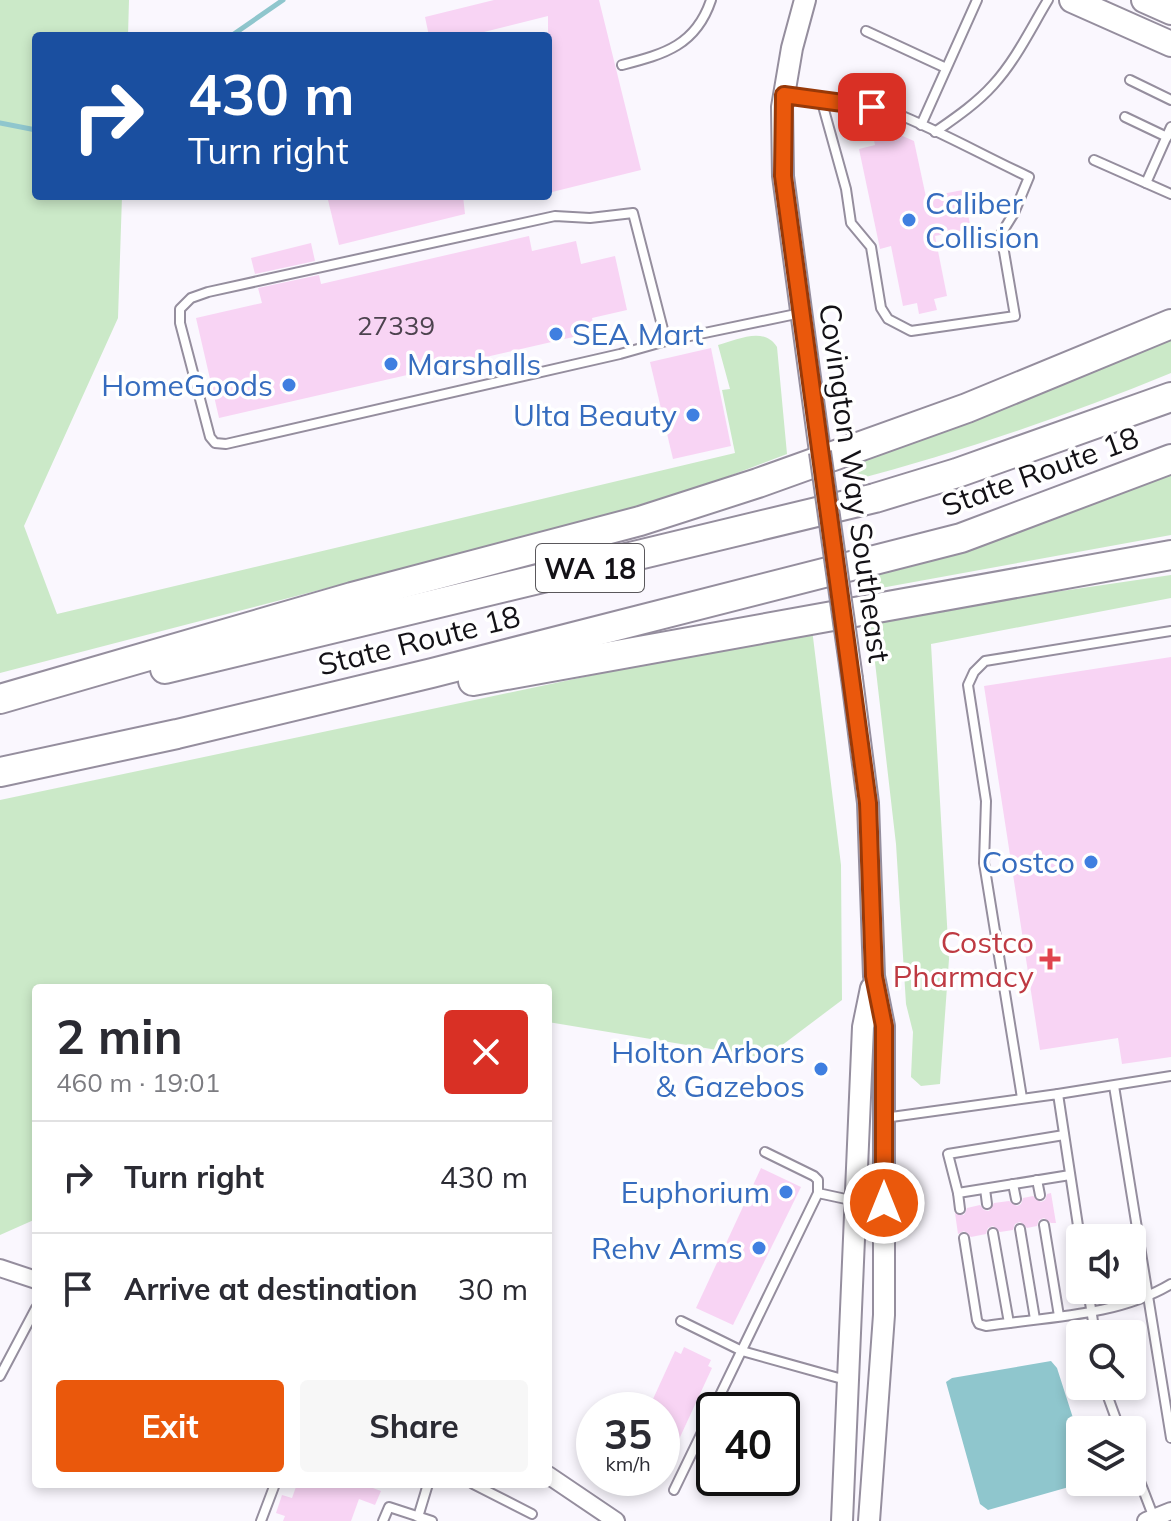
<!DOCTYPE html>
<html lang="en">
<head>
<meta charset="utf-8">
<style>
  body { margin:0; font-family:Mulish,sans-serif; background:#f7f7f7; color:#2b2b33; height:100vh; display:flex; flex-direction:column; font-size:30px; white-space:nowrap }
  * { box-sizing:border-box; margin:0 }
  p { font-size:26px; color:#7c7c81 }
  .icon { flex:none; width:44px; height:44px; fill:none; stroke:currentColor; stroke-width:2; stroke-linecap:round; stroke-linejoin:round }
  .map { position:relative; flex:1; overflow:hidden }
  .drawer { position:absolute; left:32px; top:984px; width:520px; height:504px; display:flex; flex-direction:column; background:#fff; border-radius:8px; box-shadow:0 4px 12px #0003 }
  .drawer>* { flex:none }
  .banner { position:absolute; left:32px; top:32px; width:520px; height:168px; border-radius:8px; box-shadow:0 4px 12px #0003; background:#1a4fa0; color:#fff; overflow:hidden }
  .fabs { position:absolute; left:1066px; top:1224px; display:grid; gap:16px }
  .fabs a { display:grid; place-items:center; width:80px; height:80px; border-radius:8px; background:#fff; box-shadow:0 4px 12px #0003; font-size:40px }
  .speed { position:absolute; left:576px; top:1392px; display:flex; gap:16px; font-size:40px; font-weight:700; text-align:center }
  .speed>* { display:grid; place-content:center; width:104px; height:104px; border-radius:50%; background:#fff; box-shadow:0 4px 12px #0003; line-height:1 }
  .speed small { font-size:20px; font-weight:400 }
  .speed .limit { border:4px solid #111; border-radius:12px; background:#fff; color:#111 }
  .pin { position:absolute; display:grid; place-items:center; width:68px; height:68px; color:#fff; margin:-34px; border-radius:16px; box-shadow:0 4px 12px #0006 }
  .me { position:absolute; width:88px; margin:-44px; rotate:0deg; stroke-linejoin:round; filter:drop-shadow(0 0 6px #0008) }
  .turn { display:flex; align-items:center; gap:28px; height:168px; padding:0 24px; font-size:36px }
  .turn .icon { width:104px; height:104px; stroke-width:2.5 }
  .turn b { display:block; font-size:56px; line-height:68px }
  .round { display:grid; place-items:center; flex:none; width:84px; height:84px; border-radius:8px; background:#f7f7f7 }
  .summary { display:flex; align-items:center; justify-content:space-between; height:136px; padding:0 24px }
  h1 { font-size:48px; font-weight:700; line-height:60px }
  .button { display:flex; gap:16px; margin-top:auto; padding:16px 24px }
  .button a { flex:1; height:92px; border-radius:8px; background:#ea580c; color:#fff; font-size:32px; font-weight:700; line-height:92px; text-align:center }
  .button a+a { background:#f7f7f7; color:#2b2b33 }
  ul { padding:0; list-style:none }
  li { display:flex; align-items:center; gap:24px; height:112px; padding:0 24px; border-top:2px solid #e1e1e2 }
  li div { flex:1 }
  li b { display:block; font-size:30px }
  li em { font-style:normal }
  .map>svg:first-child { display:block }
  .green { fill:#cbe9c8 }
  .water { fill:#8fc6cd }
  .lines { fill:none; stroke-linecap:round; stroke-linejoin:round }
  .stream { stroke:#8fc6cd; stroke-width:5 }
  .building { fill:#f8d4f4 }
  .service-casing { stroke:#958e9e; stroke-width:12 }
  .minor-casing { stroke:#958e9e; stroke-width:20 }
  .tertiary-casing { stroke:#958e9e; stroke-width:24 }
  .primary-casing { stroke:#958e9e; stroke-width:28 }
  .motorway-casing { stroke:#958e9e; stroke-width:32 }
  .service { stroke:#fff; stroke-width:8 }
  .minor { stroke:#fff; stroke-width:16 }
  .tertiary { stroke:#fff; stroke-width:20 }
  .primary { stroke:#fff; stroke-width:24 }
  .motorway { stroke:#fff; stroke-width:28 }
  .tertiary-bridge-casing { stroke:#958e9e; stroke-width:24; stroke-linecap:butt }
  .tertiary-bridge { stroke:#fff; stroke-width:20 }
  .route-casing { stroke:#983908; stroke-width:20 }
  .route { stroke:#ea580c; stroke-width:14 }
  .shop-dot { fill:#3f7fe0; stroke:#fff; stroke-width:3 }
  .health-dot { fill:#e0444e; stroke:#fff; stroke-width:3 }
  .labels { text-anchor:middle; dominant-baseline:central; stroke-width:7; stroke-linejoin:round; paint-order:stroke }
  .number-label { font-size:26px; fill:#4c424e }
  .shield { fill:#fff; stroke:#5a585c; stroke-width:2 }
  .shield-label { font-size:28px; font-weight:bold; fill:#131116 }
  .shop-label { font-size:30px; fill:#366cbe; stroke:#fff; text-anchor:end }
  .street-label { font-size:30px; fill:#131116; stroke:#fff }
  .health-label { font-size:30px; fill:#be3a42; stroke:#fff; text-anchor:end }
</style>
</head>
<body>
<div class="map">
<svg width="1171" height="1521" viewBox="0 0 1171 1521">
  <rect width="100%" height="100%" fill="#faf7fe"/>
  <g class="green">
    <path d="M0 0H129L128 36H36V196H122L118 318 24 526 57 614 735 453 722 390 730 389 718 345C737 340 764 326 777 347L787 454 666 500 0 673Z"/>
    <path d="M1171 332V373C1067 416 960 452 851 481V461Z"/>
    <polygon points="1171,474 1171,535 870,590 867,575 1030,526"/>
    <polygon points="1171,575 1171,598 931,644 949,959 940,1084 921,1086 911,1077 913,1032 906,1004 896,844 870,619"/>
    <polygon points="812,629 841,865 842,1000 765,1058 548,1022 548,988 36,988 36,1219 0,1235 0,800"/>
  </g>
  <polygon class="water" points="1051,1361 1057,1368 1073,1418 1068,1436 1080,1468 1080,1482 1083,1483 988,1510 980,1504 946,1382 952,1378"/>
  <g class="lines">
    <g class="stream">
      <polyline points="231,36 283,0"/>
      <polyline points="0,123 36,130"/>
    </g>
  </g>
  <g class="building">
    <polygon points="494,0 599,0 641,170 548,193 548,16 468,36 429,36 425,17"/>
    <polygon points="896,126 898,134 914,141 926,197 963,190 971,229 935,236 947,296 934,299 937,310 919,314 917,303 903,306 891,246 880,249 859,149 875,145 872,131"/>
    <polygon points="343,196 463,196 465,214 339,245 328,200"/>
    <polygon points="529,236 532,251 576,241 581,264 615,256 627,310 592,318 595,332 219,418 196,318 262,303 258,288 319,275 321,284"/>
    <polygon points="311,243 315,261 255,274 251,258"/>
    <polygon points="711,348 731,446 673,459 650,362"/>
    <polygon points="1171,657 1171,1057 1122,1064 1118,1038 1040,1050 984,686"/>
    <polygon points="761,1168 801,1187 733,1325 696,1308"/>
    <polygon points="1051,1193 1056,1223 1051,1223 1044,1218 1039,1220 1037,1226 1027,1228 1020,1222 1015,1224 1013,1230 1000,1232 993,1226 988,1228 986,1234 971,1237 964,1231 958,1234 955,1213 964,1215 967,1208 980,1205 984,1210 989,1211 994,1203 1009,1201 1017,1206 1021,1204 1023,1198 1033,1196 1041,1202 1045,1200 1047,1194"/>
    <polygon points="684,1347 711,1360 708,1366 712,1368 662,1476 662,1410 648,1410 675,1351 681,1354"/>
    <polygon points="782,1407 799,1415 782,1451"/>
    <polygon points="297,1484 362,1484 381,1491 375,1505 359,1499 351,1521 283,1521 285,1516 276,1513 282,1495 292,1498"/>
  </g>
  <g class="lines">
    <g class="service-casing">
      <g id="service">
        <polyline points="866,31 946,68"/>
        <path d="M622 65C665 54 696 45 711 0"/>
        <polyline points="1130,80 1171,100"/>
        <path d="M785 95C821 98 861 99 895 113 940 131 984 156 1029 177L1014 213 1001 234 1015 316 911 331 888 319 881 308 871 247 851 223 846 189 821 99"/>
        <polyline points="1125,117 1167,137"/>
        <polyline points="921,125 977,0"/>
        <path d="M935 132C955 118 977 103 993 85 1016 60 1031 28 1048 0"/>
        <polyline points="1094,160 1146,183 1171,127"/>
        <polyline points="1146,183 1171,194"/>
        <polygon points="633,213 666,341 620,354 226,444 215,443 210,437 180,323 180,309 191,298 208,292 555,216 590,218"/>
        <polyline points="666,341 801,313"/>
        <polyline points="1114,1086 1171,1438"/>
        <polyline points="1058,1094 1171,1076"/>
        <polyline points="1022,1098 984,863 986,801 968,685 974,672 985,661 1171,631"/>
        <polyline points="884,1118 1058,1094 1080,1239"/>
        <polyline points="765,1152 814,1176 818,1180 818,1193 855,1201"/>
        <polyline points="1037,1180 1040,1195"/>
        <polyline points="1013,1184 1016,1199"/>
        <polyline points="985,1189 987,1204"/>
        <polyline points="958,1193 948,1154 1064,1135"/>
        <polyline points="960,1209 958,1193 1070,1175"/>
        <polyline points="1044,1225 1059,1316"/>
        <polyline points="1020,1229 1035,1319"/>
        <polyline points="993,1233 1009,1323"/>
        <path d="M964 1238 977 1320 979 1324 986 1326C1047 1317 1118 1316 1171 1284"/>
        <polyline points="1088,1290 1095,1334"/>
        <polyline points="681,1321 742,1351 846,1380"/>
        <polyline points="0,1376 36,1308"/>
        <polyline points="1104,1386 1120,1430"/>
        <polyline points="1132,1461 1154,1518"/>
        <polyline points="473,1484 532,1514"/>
        <polyline points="674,1490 818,1193"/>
        <polyline points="418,1517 428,1484"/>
        <polyline points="261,1521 275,1484"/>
        <polyline points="383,1521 389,1507 432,1521"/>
      </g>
    </g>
    <g class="minor-casing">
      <g id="minor">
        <polyline points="0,1268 36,1280"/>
        <polyline points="548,1475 616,1521"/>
        <polyline points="1146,1521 1171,1511"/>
      </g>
    </g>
    <g class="tertiary-casing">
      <g id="tertiary">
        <polyline points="805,0 792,48 782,107 783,176 820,452"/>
        <polyline points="852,679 868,803 874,976 884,1026 884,1315 869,1521"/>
        <polyline points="842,1521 863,1027 871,988"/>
      </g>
    </g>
    <g class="primary-casing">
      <g id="primary">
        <polyline points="1072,0 1171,44"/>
        <polyline points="1144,0 1171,12"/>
      </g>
    </g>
    <g class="motorway-casing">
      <g id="motorway">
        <polyline points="165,669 875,498 957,473 1171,397"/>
        <polyline points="473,681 1171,555"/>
        <polyline points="0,699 352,597 640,521 758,483 967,408 1171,324"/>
        <polyline points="0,772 177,734 432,673 961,538 1171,459"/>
      </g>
    </g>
    <use href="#service" class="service"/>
    <use href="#minor" class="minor"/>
    <use href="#tertiary" class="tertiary"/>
    <use href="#primary" class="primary"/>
    <use href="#motorway" class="motorway"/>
    <g class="tertiary-bridge-casing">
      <polyline id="tertiary-bridge" points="820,452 852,679"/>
    </g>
    <use href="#tertiary-bridge" class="tertiary-bridge"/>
  </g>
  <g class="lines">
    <g class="route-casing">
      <polyline id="route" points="872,107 784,95 783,176 868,803 874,976 884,1026 884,1203"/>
    </g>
    <use href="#route" class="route"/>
  </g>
  <g class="shop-dot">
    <circle cx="909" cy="220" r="8"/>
    <circle cx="556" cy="334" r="8"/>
    <circle cx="391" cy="364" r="8"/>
    <circle cx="289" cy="385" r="8"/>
    <circle cx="693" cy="415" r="8"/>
    <circle cx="1091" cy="862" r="8"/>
    <circle cx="821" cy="1069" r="8"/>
    <circle cx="786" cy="1192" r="8"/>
    <circle cx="759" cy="1248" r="8"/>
  </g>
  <path class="health-dot" d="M1046 947h8v8h8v8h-8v8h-8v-8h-8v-8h8z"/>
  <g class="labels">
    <g class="number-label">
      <text x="396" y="325">27339</text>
    </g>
    <rect class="shield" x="536" y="544" width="108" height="48" rx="6"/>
    <g class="shield-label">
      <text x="590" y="568">WA 18</text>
    </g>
    <g class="shop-label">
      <text x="925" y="203" text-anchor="start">Caliber<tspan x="925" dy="34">Collision</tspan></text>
      <text x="572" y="334" text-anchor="start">SEA Mart</text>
      <text x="407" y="364" text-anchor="start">Marshalls</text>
      <text x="273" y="385">HomeGoods</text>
      <text x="677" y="415">Ulta Beauty</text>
      <text x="1075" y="862">Costco</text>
      <text x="805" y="1052">Holton Arbors<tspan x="805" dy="34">&amp; Gazebos</tspan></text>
      <text x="770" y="1192">Euphorium</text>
      <text x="743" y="1248">Rehv Arms</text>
    </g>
    <g class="street-label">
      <text transform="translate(1040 471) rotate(-20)">State Route 18</text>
      <text transform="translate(855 483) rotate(82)">Covington Way Southeast</text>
      <text transform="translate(419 640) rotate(-14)">State Route 18</text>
    </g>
    <g class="health-label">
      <text x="1034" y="942">Costco<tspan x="1034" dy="34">Pharmacy</tspan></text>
    </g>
  </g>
</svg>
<div class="fabs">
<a><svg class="icon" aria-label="sound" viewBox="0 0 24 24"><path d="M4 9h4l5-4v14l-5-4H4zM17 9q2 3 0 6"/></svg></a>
<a><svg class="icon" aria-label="search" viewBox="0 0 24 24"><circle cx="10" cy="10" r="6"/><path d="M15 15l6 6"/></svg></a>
<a><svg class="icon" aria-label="layers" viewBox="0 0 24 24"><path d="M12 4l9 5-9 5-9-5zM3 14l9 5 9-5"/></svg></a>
</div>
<div class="speed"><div>35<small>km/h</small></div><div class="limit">40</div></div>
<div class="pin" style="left:872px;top:107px;background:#d93025"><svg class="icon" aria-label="arrive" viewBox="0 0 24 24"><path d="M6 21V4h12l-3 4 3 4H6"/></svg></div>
<svg class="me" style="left:884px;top:1203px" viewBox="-20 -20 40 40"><circle r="17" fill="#ea580c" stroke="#fff" stroke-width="3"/><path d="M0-11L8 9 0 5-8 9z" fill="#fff"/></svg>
<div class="banner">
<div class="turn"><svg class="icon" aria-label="right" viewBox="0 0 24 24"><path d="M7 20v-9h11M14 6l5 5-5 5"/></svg><div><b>430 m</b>Turn right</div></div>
</div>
<section class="drawer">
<div class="summary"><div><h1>2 min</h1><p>460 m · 19:01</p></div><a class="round" style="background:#d93025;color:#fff"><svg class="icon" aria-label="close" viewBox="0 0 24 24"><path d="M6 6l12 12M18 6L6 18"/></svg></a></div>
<ul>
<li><svg class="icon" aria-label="right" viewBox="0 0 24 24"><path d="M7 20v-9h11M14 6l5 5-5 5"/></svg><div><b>Turn right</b></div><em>430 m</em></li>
<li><svg class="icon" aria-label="arrive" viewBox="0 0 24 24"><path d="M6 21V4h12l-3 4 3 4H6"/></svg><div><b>Arrive at destination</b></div><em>30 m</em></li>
</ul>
<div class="button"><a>Exit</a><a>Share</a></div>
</section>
</div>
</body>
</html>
